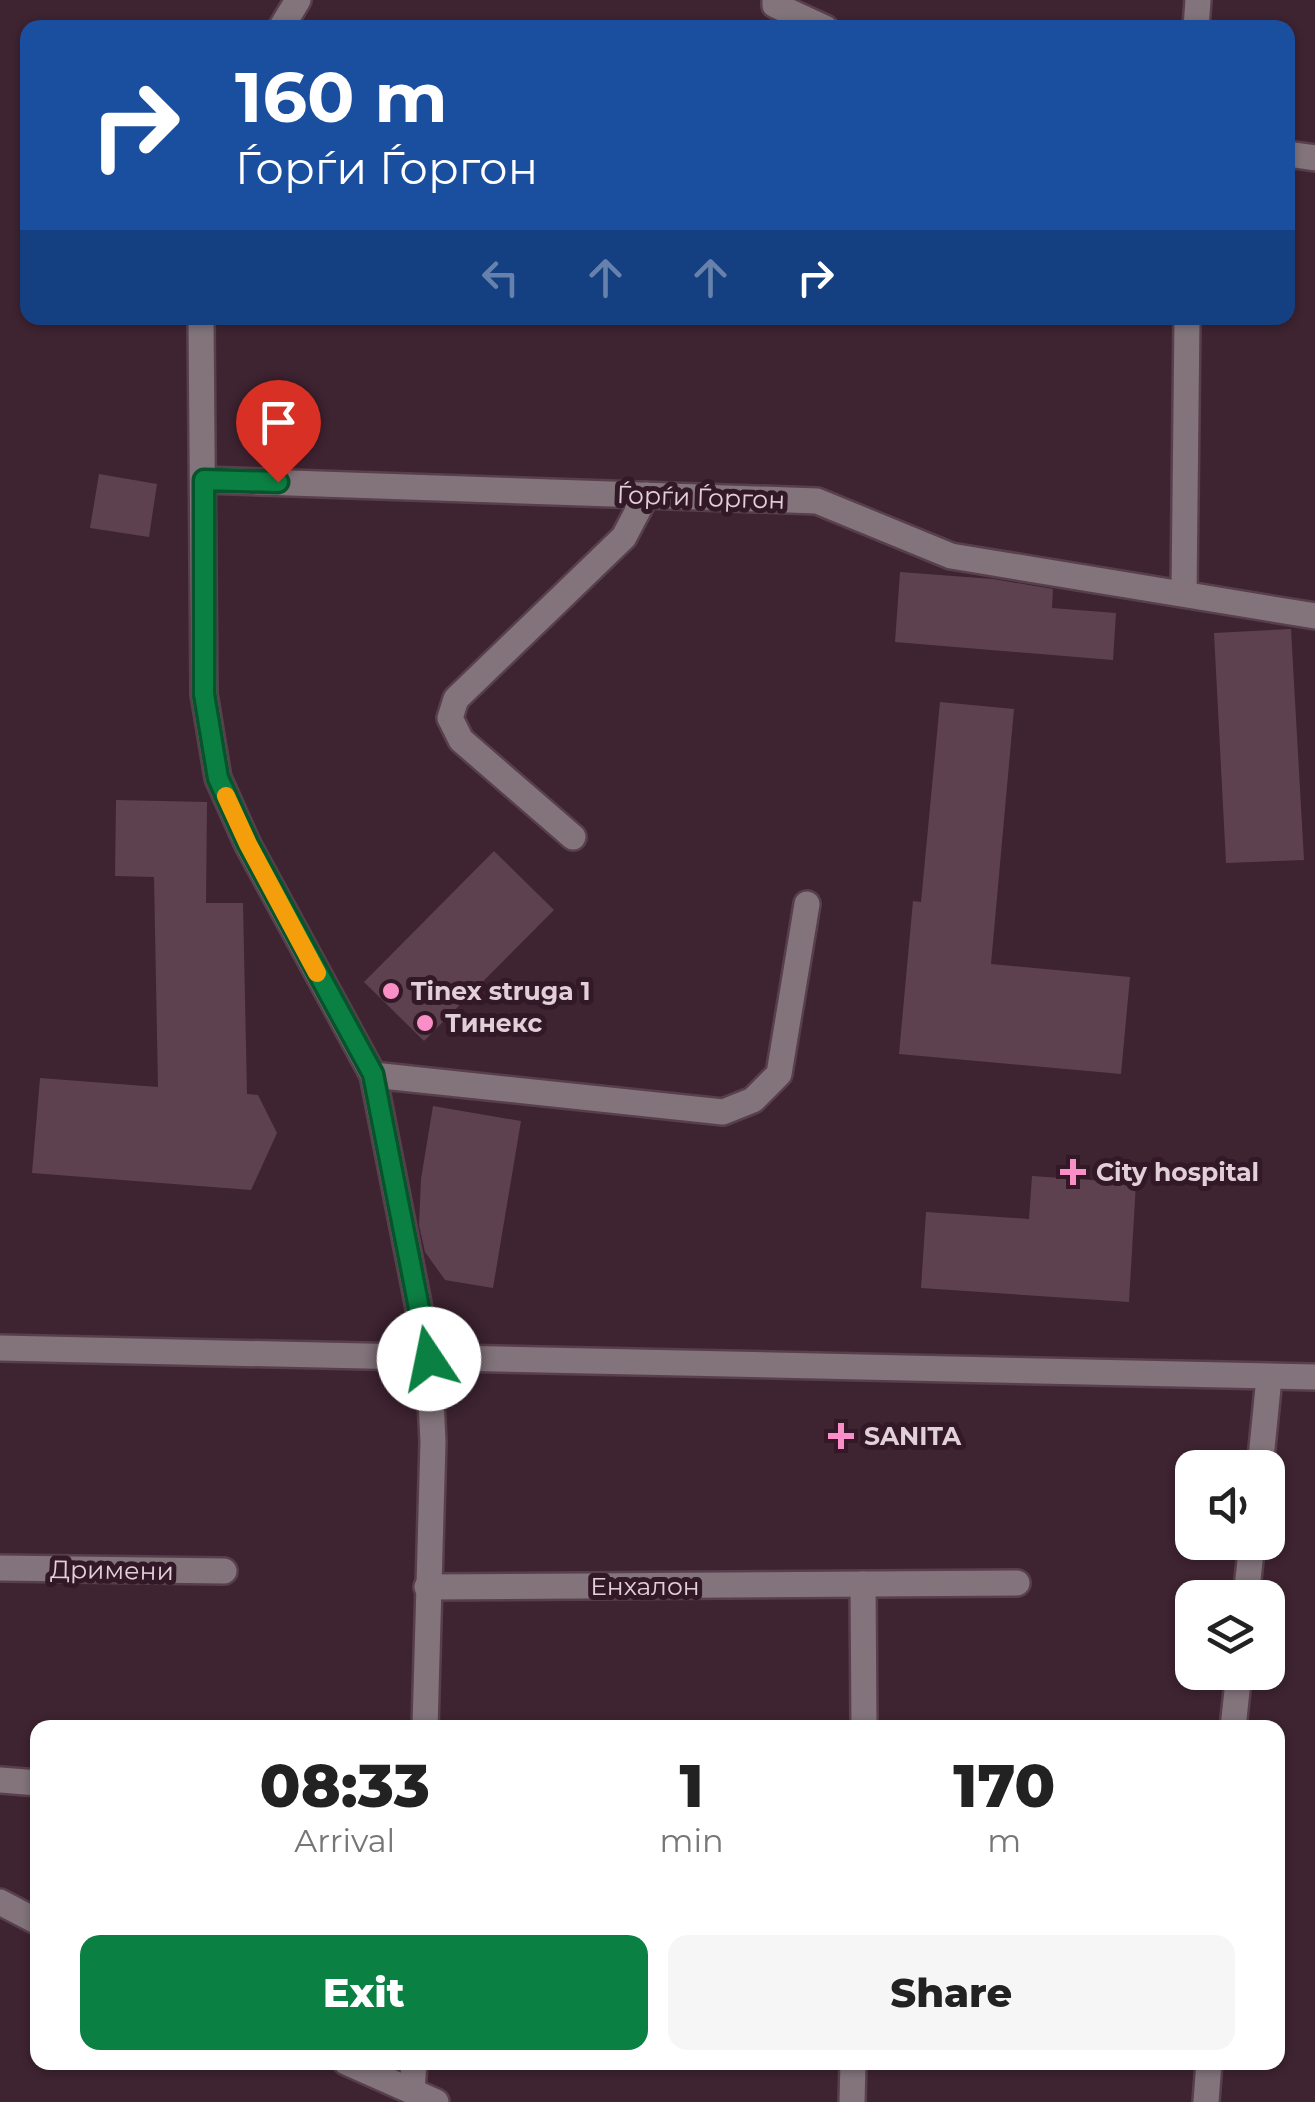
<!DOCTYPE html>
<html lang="en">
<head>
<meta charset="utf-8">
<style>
  body { margin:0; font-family:Montserrat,sans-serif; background:#f6f6f6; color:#222; height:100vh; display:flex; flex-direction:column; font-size:38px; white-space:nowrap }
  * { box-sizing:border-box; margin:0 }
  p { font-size:32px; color:#767676 }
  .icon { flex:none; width:55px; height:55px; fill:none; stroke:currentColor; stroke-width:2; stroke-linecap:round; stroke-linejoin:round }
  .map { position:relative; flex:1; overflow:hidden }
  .drawer { position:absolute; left:30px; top:1720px; width:1255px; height:350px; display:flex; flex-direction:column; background:#fff; border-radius:20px; box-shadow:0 2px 8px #0004 }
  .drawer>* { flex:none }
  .top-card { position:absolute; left:20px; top:20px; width:1275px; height:305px; border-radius:20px; box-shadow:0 2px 8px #0004; background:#1a4fa0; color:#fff; overflow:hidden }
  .controls { position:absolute; left:1175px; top:1450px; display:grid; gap:20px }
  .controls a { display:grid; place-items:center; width:110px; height:110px; border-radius:20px; background:#fff; box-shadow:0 2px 8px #0004; font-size:50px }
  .pin { position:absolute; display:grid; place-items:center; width:85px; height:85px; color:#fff; margin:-102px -42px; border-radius:50% 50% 50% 0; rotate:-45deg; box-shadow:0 0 10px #0007 }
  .pin .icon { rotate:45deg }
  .me { position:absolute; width:110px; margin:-55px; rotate:349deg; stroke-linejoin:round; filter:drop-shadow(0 0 8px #0008) }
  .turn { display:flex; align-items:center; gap:35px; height:210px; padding:0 50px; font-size:45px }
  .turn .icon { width:130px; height:130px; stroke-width:2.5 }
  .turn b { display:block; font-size:70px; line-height:85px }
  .lanes { display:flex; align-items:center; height:95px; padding:0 50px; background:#0003; justify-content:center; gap:50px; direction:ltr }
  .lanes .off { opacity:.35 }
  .eta { display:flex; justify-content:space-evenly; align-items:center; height:170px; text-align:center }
  .eta b { font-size:60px; font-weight:800; line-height:70px }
  .primary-button { display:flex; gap:20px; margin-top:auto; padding:20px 50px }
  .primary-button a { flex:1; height:115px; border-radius:20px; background:#0b8043; color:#fff; font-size:40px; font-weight:800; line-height:115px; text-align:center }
  .primary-button a+a { background:#f6f6f6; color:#222 }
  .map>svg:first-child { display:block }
  .building { fill:#5e414f }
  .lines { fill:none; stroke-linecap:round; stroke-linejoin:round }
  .minor-casing { stroke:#583f4c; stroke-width:30 }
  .minor { stroke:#83747b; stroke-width:25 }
  .route-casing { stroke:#07532c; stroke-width:25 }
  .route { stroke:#0b8043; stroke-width:18 }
  .slow { stroke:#f59e0b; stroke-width:18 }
  .poi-dot { fill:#fa8fc8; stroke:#331927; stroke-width:4 }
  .labels { text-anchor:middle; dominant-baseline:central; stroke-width:10; stroke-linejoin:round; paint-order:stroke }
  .street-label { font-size:25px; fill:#e2d0d8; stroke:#331927 }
  .poi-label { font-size:25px; font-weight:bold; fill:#e2d0d8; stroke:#331927; text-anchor:start }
</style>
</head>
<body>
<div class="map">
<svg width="1315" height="2102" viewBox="0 0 1315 2102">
  <rect width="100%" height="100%" fill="#3e2331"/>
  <g class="building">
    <polygon points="99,474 157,484 149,537 90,528"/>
    <polygon points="900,572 993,579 1053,589 1052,608 1116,613 1113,660 895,642"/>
    <polygon points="1291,629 1304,860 1226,863 1214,633"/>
    <polygon points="940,702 1014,709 991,964 1130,977 1121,1074 899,1054 913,901 921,902"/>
    <polygon points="116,800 207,802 206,903 243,903 247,1094 258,1095 277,1133 251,1190 32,1173 40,1078 158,1087 154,877 115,876"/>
    <polygon points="494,851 554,910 424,1041 364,982"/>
    <polygon points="433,1106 521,1121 493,1288 445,1280 425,1252 419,1225 421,1179"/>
    <polygon points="1032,1176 1136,1183 1129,1302 921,1288 926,1212 1029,1219"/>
  </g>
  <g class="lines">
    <g class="minor-casing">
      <g id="minor">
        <polyline points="775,0 775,5 825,28"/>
        <polyline points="281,28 298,0"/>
        <polyline points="1196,28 1198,0"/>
        <polyline points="1288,154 1315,158"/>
        <polyline points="201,318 204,694 218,778 248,845 373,1075 429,1359 433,1442 425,1728"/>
        <polyline points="204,480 817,501 951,556 1315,616"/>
        <polyline points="1184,592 1187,318"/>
        <polyline points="573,837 461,740 450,718 456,699 624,537 646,495"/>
        <polyline points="373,1075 723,1112 753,1100 779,1074 807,904"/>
        <polyline points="0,1348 1315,1377"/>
        <polyline points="1260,1468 1269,1378"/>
        <polyline points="0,1568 224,1571"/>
        <polyline points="863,1584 864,1728"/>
        <polyline points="427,1587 1017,1583"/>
        <polyline points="1246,1598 1252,1542"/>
        <polyline points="1233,1728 1239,1672"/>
        <polyline points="0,1780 38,1783"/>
        <polyline points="0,1902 38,1922"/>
        <polyline points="346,2062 436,2102"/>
        <polyline points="412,2091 414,2062"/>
        <polyline points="852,2102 853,2062"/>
        <polyline points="1206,2102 1209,2062"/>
      </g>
    </g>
    <use href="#minor" class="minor"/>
  </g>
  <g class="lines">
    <g class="route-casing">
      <polyline id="route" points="278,482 204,480 204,694 218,778 248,844 373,1074 429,1359"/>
    </g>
    <use href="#route" class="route"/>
    <polyline class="slow" points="226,796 248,844 317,973"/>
  </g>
  <g class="poi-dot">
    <circle cx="391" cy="991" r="10"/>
    <circle cx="425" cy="1023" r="10"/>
    <path d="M1068 1157h10v10h10v10h-10v10h-10v-10h-10v-10h10z"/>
    <path d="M836 1421h10v10h10v10h-10v10h-10v-10h-10v-10h10z"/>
  </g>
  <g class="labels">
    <g class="street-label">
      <text transform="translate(701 497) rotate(2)">Ѓорѓи Ѓоргон</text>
      <text transform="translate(112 1570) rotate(1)">Дримени</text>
      <text x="645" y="1586">Енхалон</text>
    </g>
    <g class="poi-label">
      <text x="411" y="991">Tinex struga 1</text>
      <text x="445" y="1023">Тинекс</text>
      <text x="1096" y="1172">City hospital</text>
      <text x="864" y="1436">SANITA</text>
    </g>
  </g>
</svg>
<div class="controls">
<a><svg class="icon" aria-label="sound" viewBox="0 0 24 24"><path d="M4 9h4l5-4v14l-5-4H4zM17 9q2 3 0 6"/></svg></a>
<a><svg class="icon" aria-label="layers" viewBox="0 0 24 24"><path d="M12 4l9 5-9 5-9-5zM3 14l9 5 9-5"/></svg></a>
</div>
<div class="pin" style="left:278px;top:482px;background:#d93025"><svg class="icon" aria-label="arrive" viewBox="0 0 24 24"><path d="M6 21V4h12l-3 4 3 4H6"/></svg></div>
<svg class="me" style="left:429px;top:1359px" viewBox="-20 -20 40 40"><circle r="19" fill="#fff"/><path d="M0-13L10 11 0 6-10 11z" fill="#0b8043"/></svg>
<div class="top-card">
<div class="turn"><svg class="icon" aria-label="right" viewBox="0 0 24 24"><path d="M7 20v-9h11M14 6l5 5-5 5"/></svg><div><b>160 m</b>Ѓорѓи Ѓоргон</div></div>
<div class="lanes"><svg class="icon off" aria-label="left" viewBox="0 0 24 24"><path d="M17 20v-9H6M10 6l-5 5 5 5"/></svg><svg class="icon off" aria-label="ahead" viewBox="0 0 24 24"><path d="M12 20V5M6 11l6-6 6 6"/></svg><svg class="icon off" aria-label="ahead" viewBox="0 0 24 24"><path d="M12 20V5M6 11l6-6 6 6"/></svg><svg class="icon" aria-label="right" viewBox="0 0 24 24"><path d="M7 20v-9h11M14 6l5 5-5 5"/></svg></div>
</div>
<section class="drawer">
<div class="eta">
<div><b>08:33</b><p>Arrival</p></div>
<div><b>1</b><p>min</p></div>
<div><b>170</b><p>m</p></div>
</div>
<div class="primary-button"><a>Exit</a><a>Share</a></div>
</section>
</div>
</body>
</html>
